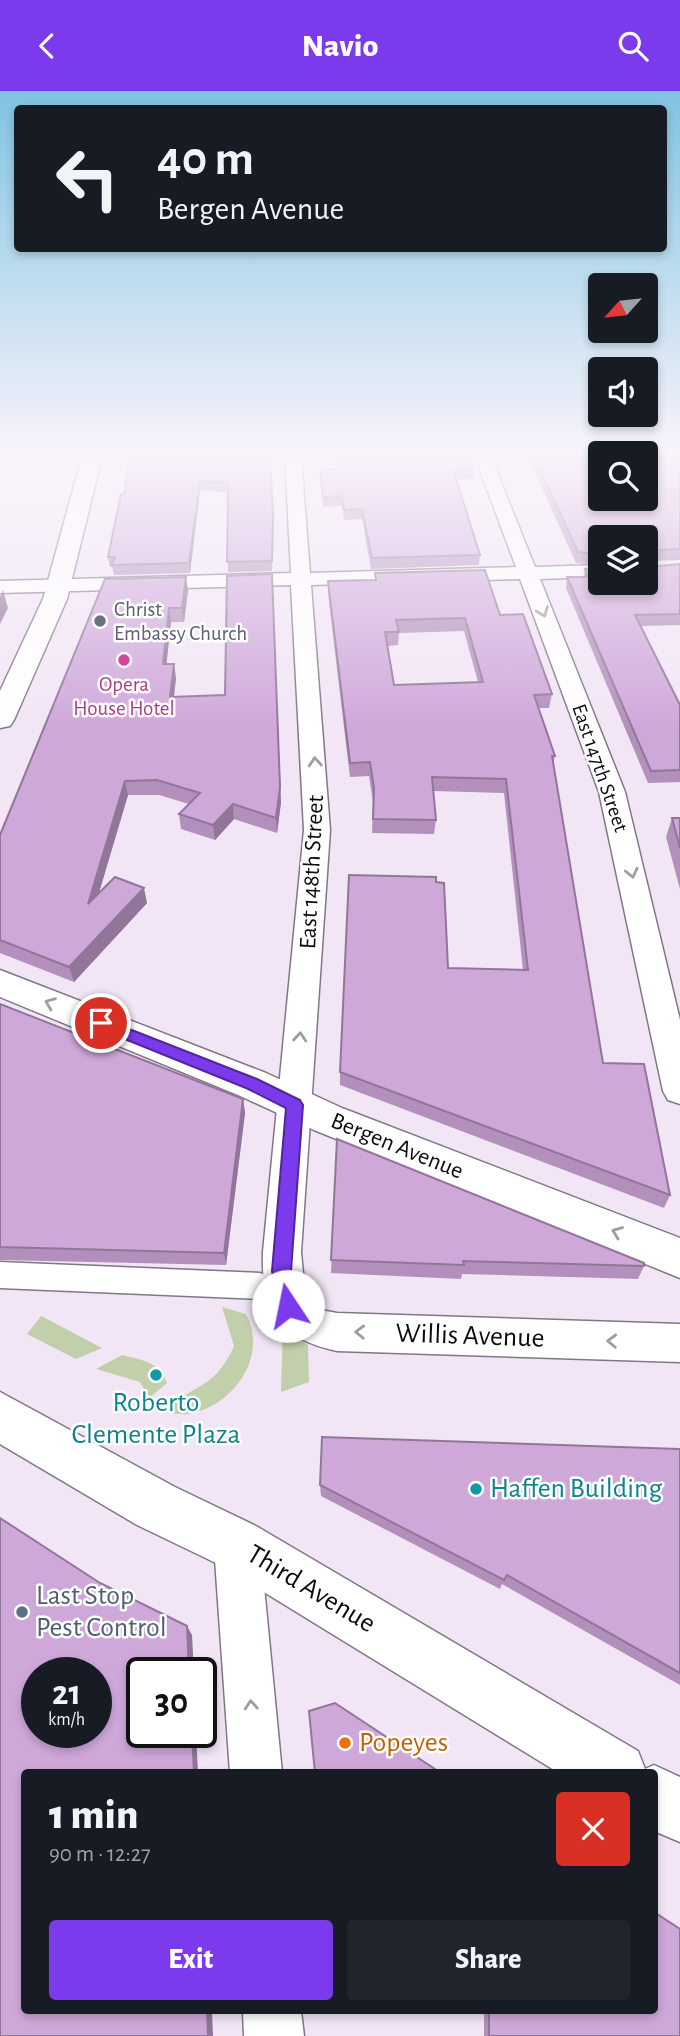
<!DOCTYPE html>
<html lang="en">
<head>
<meta charset="utf-8">
<style>
  body { margin:0; font-family:"Alegreya Sans",sans-serif; background:#20242c; color:#f1f3f6; height:100vh; display:flex; flex-direction:column; font-size:26px; white-space:nowrap }
  * { box-sizing:border-box; margin:0 }
  p { font-size:23px; color:#9ea1a6 }
  .icon { flex:none; width:38px; height:38px; fill:none; stroke:currentColor; stroke-width:2; stroke-linecap:round; stroke-linejoin:round }
  .map { position:relative; flex:1; overflow:hidden }
  .sheet { position:absolute; left:21px; top:1678px; width:637px; height:245px; display:flex; flex-direction:column; background:#171b24; border-radius:7px; box-shadow:0 4px 10px #0003 }
  .sheet>* { flex:none }
  .banner { position:absolute; left:14px; top:14px; width:653px; height:147px; border-radius:7px; box-shadow:0 4px 10px #0003; background:#171b24; color:#f1f3f6; overflow:hidden }
  .needle { width:46px; rotate:243deg }
  .buttons { position:absolute; left:588px; top:182px; display:grid; gap:14px }
  .buttons a { display:grid; place-items:center; width:70px; height:70px; border-radius:7px; background:#171b24; box-shadow:0 4px 10px #0003; font-size:35px }
  .speed { position:absolute; left:21px; top:1566px; display:flex; gap:14px; font-size:35px; font-weight:700; text-align:center }
  .speed>* { display:grid; place-content:center; width:91px; height:91px; border-radius:50%; background:#171b24; box-shadow:0 4px 10px #0003; line-height:1 }
  .speed small { font-size:18px; font-weight:400 }
  .speed .limit { border:4px solid #111; border-radius:10px; background:#fff; color:#111 }
  .pin { position:absolute; display:grid; place-items:center; width:60px; height:60px; color:#fff; margin:-30px; border:4px solid #fff; border-radius:50%; box-shadow:0 2px 7px #0007 }
  .me { position:absolute; width:77px; margin:-38px; rotate:349deg; stroke-linejoin:round; filter:drop-shadow(0 0 5px #0008) }
  .turn { display:flex; align-items:center; gap:24px; height:147px; padding:0 28px; font-size:32px }
  .turn .icon { width:91px; height:91px; stroke-width:2.5 }
  .turn b { display:block; font-size:49px; line-height:60px }
  .round { display:grid; place-items:center; flex:none; width:74px; height:74px; border-radius:7px; background:#20242c }
  .overview { display:flex; align-items:center; justify-content:space-between; height:119px; padding:0 28px }
  h1 { font-size:42px; font-weight:800; line-height:52px }
  .cta { display:flex; gap:14px; margin-top:auto; padding:14px 28px }
  .cta a { flex:1; height:80px; border-radius:7px; background:#7c3aed; color:#fff; font-size:28px; font-weight:800; line-height:80px; text-align:center }
  .cta a+a { background:#20242c; color:#f1f3f6 }
  header { display:flex; justify-content:space-between; align-items:center; height:91px; padding:0 28px; background:#7c3aed; color:#fff; font-size:32px; font-weight:800 }
  .map>svg:first-child { display:block }
  .green { fill:#c1d0aa }
  .lines { fill:none; stroke-linecap:round; stroke-linejoin:round }
  .pedestrian-casing { stroke:#817785; stroke-width:3 }
  .minor-casing { stroke:#817785; stroke-width:3 }
  .secondary-casing { stroke:#817785; stroke-width:3 }
  .pedestrian { fill:#fff; fill-rule:evenodd }
  .minor { fill:#fff; fill-rule:evenodd }
  .secondary { fill:#fff; fill-rule:evenodd }
  .wall { fill:#b290bb; fill-rule:evenodd }
  .shaded-wall { fill:#917699 }
  .building { fill:#cfa8da; stroke:#917699; stroke-width:2; fill-rule:evenodd }
  .oneway { stroke:#9f9d9f }
  .route { fill:#7c3aed; stroke:#51269a; stroke-width:2 }
  .worship-dot { fill:#6b7280; stroke:#fff; stroke-width:2.5 }
  .hotel-dot { fill:#d1479c; stroke:#fff; stroke-width:2.5 }
  .culture-dot { fill:#0f9aa8; stroke:#fff; stroke-width:2.5 }
  .service-dot { fill:#5c6f8a; stroke:#fff; stroke-width:2.5 }
  .food-dot { fill:#e8710a; stroke:#fff; stroke-width:2.5 }
  .labels { text-anchor:middle; dominant-baseline:central; stroke-width:5; stroke-linejoin:round; paint-order:stroke }
  .far-worship-label { font-size:21px; fill:#5b616d; stroke:#fff; text-anchor:start }
  .far-hotel-label { font-size:21px; fill:#b23c85; stroke:#fff }
  .far-street-label { font-size:21px; fill:#0e0a0f; stroke:#fff }
  .street-label { font-size:24px; fill:#0e0a0f; stroke:#fff }
  .near-street-label { font-size:28px; fill:#0e0a0f; stroke:#fff }
  .near-culture-label { font-size:28px; fill:#0d838f; stroke:#fff }
  .near-service-label { font-size:28px; fill:#4e5e75; stroke:#fff; text-anchor:start }
  .near-food-label { font-size:28px; fill:#c56008; stroke:#fff; text-anchor:start }
</style>
</head>
<body>
<header><svg class="icon" aria-label="back" viewBox="0 0 24 24"><path d="M15 5l-7 7 7 7"/></svg>Navio<svg class="icon" aria-label="search" viewBox="0 0 24 24"><circle cx="10" cy="10" r="6"/><path d="M15 15l6 6"/></svg></header>
<div class="map">
<svg width="680" height="1945" viewBox="0 0 680 1945">
  <rect width="100%" height="100%" fill="#f2e6f6"/>
  <g class="green">
    <path d="M222 1216 246 1223C269 1265 233 1316 188 1323 181 1324 172 1322 165 1321 195 1290 213 1301 234 1255Z"/>
    <polygon points="41,1225 102,1257 76,1268 27,1243"/>
    <polygon points="283,1235 308,1254 309,1291 281,1301"/>
    <path d="M122 1264C143 1269 159 1271 167 1292L149 1307 140 1291 96 1278Z"/>
  </g>
  <g class="lines">
    <g class="pedestrian-casing">
      <polygon id="pedestrian" points="0,1171 260,1182 270,1186 274,1195 270,1204 260,1208 0,1197"/>
    </g>
    <g class="minor-casing">
      <g id="minor">
        <path d="M285 366H301L310 482 516 476 475 366H491L535 476 600 474V486L540 488 625 701 680 929V1013L668 1009 663 1000 599 701 520 488 311 494 330 739 301 1161 305 1204 321 1219 337 1222 680 1233V1271L337 1260C278 1247 261 1221 263 1161L304 739 291 494 0 502V490L291 482Z"/>
        <polygon points="237,1431 253,1438 260,1454 282,1682 230,1682 214,1454 221,1438"/>
        <polygon points="243,1920 301,1920 304,1945 244,1945"/>
      </g>
    </g>
    <g class="secondary-casing">
      <g id="secondary">
        <polygon points="82,366 102,366 67,508 14,629 10,635 0,637 0,600 43,508"/>
        <polygon points="0,879 266,982 342,1017 680,1147 680,1187 314,1039 238,1004 0,906"/>
        <polygon points="0,1301 175,1396 256,1435 638,1660 645,1678 654,1674 680,1686 680,1751 654,1740 654,1682 559,1682 218,1473 137,1434 0,1353"/>
      </g>
    </g>
    <use href="#pedestrian" class="pedestrian"/>
    <use href="#minor" class="minor"/>
    <use href="#secondary" class="secondary"/>
  </g>
  <g class="wall">
    <polygon points="0,366 56,366 55,369 0,370"/>
    <polygon points="270,366 274,434 272,480 228,481 228,401 200,399 190,482 114,484 112,476 110,476 108,466 124,403"/>
    <polygon points="335,366 470,366 474,378 473,388 456,388 480,464 479,474 371,478 362,428 344,429 342,415 323,416 320,379 337,378"/>
    <polygon points="528,366 680,366 680,469 648,470 649,476 680,473 680,534 641,535 680,614 680,691 648,692 566,497 567,486 584,486 585,478 646,492 600,446 600,474 576,472"/>
    <path d="M375 482 500 524 552 603 549 617H538L555 665 553 673 603 972 670 1104 664 1117 340 994V981L448 877 523 879 504 702 433 700 436 729 434 743 372 742 373 711 369 685 350 686 328 503V490L375 489ZM464 540 478 591 394 594 387 555 398 554 399 542Z"/>
    <polygon points="105,488 188,499 184,531 171,531 166,573 176,587 174,606 281,711 277,742 234,728 215,749 181,738 179,723 189,713 159,704 128,704 99,802 147,812 74,891 0,862 0,744"/>
    <polygon points="672,727 680,727 680,798 666,746"/>
    <polygon points="0,913 243,1008 245,1022 226,1174 0,1169"/>
    <polygon points="337,1048 644,1175 638,1188 462,1183 461,1188 331,1182"/>
    <polygon points="680,1358 680,1594 502,1493 500,1498 321,1405 320,1394"/>
    <polygon points="484,1920 654,1920 680,1945 484,1945"/>
  </g>
  <g class="shaded-wall">
    <polygon points="200,390 200,399 190,482 189,472"/>
    <polygon points="272,483 281,711 277,742 276,727"/>
    <polygon points="186,486 188,499 184,531 182,517"/>
    <polygon points="3,499 8,517 0,533 0,506"/>
    <polygon points="169,517 171,531 165,587 163,573"/>
    <polygon points="174,573 176,587 172,620 170,606"/>
    <polygon points="125,690 128,704 91,828 88,813"/>
    <polygon points="233,713 234,728 215,749 213,734"/>
    <polygon points="144,797 147,812 74,891 69,876"/>
    <polygon points="243,1008 245,1022 226,1174 224,1162"/>
    <polygon points="187,1535 192,1544 194,1582 189,1582"/>
    <polygon points="192,1642 196,1642 198,1682 194,1682"/>
    <polygon points="207,1920 212,1920 213,1945 208,1945"/>
  </g>
  <g class="building">
    <polygon points="130,366 270,366 273,425 272,470 227,471 228,392 200,390 189,472 112,474 115,466 108,466 121,403 124,403"/>
    <polygon points="336,366 470,366 474,378 453,378 480,464 372,467 362,418 344,419 342,405 323,406 320,379 338,378"/>
    <polygon points="534,366 600,366 600,408 646,408 646,366 680,366 680,458 646,460 649,476 680,473 680,523 635,524 680,614 680,679 651,680 567,486 588,486 585,478 600,477 600,492 646,492 646,446 600,446 600,463 578,461"/>
    <path d="M485 479 500 524 523 523 552 603 534 604 555 665H552L561 719 603 972 644 973 670 1104 340 981 349 784 436 786V791L444 792 448 877 528 879 506 688 432 686 436 729 373 728 374 697 370 671 350 672 328 490 376 489 375 482ZM465 527 483 591 394 594 385 541H399L396 529Z"/>
    <polygon points="272,483 280,696 276,727 233,713 213,734 179,723 200,702 157,689 125,690 88,813 115,786 144,797 69,876 0,849 0,744 105,488 186,486 182,517 169,517 163,573 174,573 170,606 225,604 227,485"/>
    <polygon points="672,727 680,727 680,757"/>
    <polygon points="0,913 243,1008 224,1162 0,1156"/>
    <polygon points="337,1048 644,1172 644,1175 463,1170 464,1174 331,1169"/>
    <polygon points="322,1346 680,1358 680,1582 507,1484 504,1489 320,1394"/>
    <path d="M0 1427 100 1492 187 1535 189 1582H142V1642H192L194 1682H24V1920H207L208 1945H0ZM37 1582H96V1642H37Z"/>
    <polygon points="335,1612 441,1682 315,1682 309,1620"/>
    <polygon points="654,1821 680,1838 680,1945 489,1945 489,1920 654,1920"/>
  </g>
  <defs><path id="oneway-chevron" d="M-2-3.5L2.5 0L-2 3.5" fill="none" stroke-width="1.6" stroke-linecap="round" stroke-linejoin="round" transform="scale(1.75)"/></defs>
  <g class="oneway">
    <use href="#oneway-chevron" transform="translate(543 521) rotate(69)"/>
    <use href="#oneway-chevron" transform="translate(315 671) rotate(-94)"/>
    <use href="#oneway-chevron" transform="translate(632 782) rotate(77)"/>
    <use href="#oneway-chevron" transform="translate(50 912) rotate(-158)"/>
    <use href="#oneway-chevron" transform="translate(300 946) rotate(-85)"/>
    <use href="#oneway-chevron" transform="translate(617 1141) rotate(-159)"/>
    <use href="#oneway-chevron" transform="translate(360 1241) rotate(-178)"/>
    <use href="#oneway-chevron" transform="translate(612 1250) rotate(-178)"/>
    <use href="#oneway-chevron" transform="translate(251 1614) rotate(-94)"/>
  </g>
  <linearGradient id="sky" x2="0" y2="1"><stop stop-color="#80c3e2"/><stop offset="0.57" stop-color="#f9f4fb"/><stop offset="1" stop-color="#f9f4fb" stop-opacity="0"/></linearGradient>
  <rect width="680" height="638" fill="url(#sky)"/>
  <polygon class="route" points="101,927 257,988 300,1009 303,1014 291,1180 298,1215 295,1221 288,1223 281,1221 272,1180 286,1017 246,997 95,936 95,928"/>
  <circle class="worship-dot" cx="100" cy="530" r="7"/>
  <circle class="hotel-dot" cx="124" cy="569" r="7"/>
  <g class="culture-dot">
    <circle cx="156" cy="1284" r="7"/>
    <circle cx="476" cy="1398" r="7"/>
  </g>
  <circle class="service-dot" cx="22" cy="1521" r="7"/>
  <circle class="food-dot" cx="345" cy="1652" r="7"/>
  <g class="labels">
    <g class="far-worship-label">
      <text x="114" y="518">Christ<tspan x="114" dy="24">Embassy Church</tspan></text>
    </g>
    <g class="far-hotel-label">
      <text x="124" y="593">Opera<tspan x="124" dy="24">House Hotel</tspan></text>
    </g>
    <g class="far-street-label">
      <text transform="translate(600 677) rotate(71)">East 147th Street</text>
    </g>
    <g class="street-label">
      <text transform="translate(312 781) rotate(-87)">East 148th Street</text>
      <text transform="translate(397 1055) rotate(22)">Bergen Avenue</text>
    </g>
    <g class="near-street-label">
      <text transform="translate(470 1245) rotate(2)">Willis Avenue</text>
      <text transform="translate(311 1498) rotate(31)">Third Avenue</text>
    </g>
    <g class="near-culture-label">
      <text x="156" y="1312">Roberto<tspan x="156" dy="32">Clemente Plaza</tspan></text>
      <text x="490" y="1398" text-anchor="start">Haffen Building</text>
    </g>
    <g class="near-service-label">
      <text x="36" y="1505">Last Stop<tspan x="36" dy="32">Pest Control</tspan></text>
    </g>
    <g class="near-food-label">
      <text x="359" y="1652">Popeyes</text>
    </g>
  </g>
</svg>
<div class="buttons">
<a><svg class="needle" viewBox="-14 -14 28 28"><path d="M0-13l5 13h-10z" fill="#e53935"/><path d="M0 13l5-13h-10z" fill="#9ea1a6"/></svg></a>
<a><svg class="icon" aria-label="sound" viewBox="0 0 24 24"><path d="M4 9h4l5-4v14l-5-4H4zM17 9q2 3 0 6"/></svg></a>
<a><svg class="icon" aria-label="search" viewBox="0 0 24 24"><circle cx="10" cy="10" r="6"/><path d="M15 15l6 6"/></svg></a>
<a><svg class="icon" aria-label="layers" viewBox="0 0 24 24"><path d="M12 4l9 5-9 5-9-5zM3 14l9 5 9-5"/></svg></a>
</div>
<div class="speed"><div>21<small>km/h</small></div><div class="limit">30</div></div>
<div class="pin" style="left:101px;top:932px;background:#d93025"><svg class="icon" aria-label="arrive" viewBox="0 0 24 24"><path d="M6 21V4h12l-3 4 3 4H6"/></svg></div>
<svg class="me" style="left:288px;top:1215px" viewBox="-20 -20 40 40"><circle r="19" fill="#fff"/><path d="M0-13L10 11 0 6-10 11z" fill="#7c3aed"/></svg>
<div class="banner">
<div class="turn"><svg class="icon" aria-label="left" viewBox="0 0 24 24"><path d="M17 20v-9H6M10 6l-5 5 5 5"/></svg><div><b>40 m</b>Bergen Avenue</div></div>
</div>
<section class="sheet">
<div class="overview"><div><h1>1 min</h1><p>90 m · 12:27</p></div><a class="round" style="background:#d93025;color:#fff"><svg class="icon" aria-label="close" viewBox="0 0 24 24"><path d="M6 6l12 12M18 6L6 18"/></svg></a></div>
<div class="cta"><a>Exit</a><a>Share</a></div>
</section>
</div>
</body>
</html>
